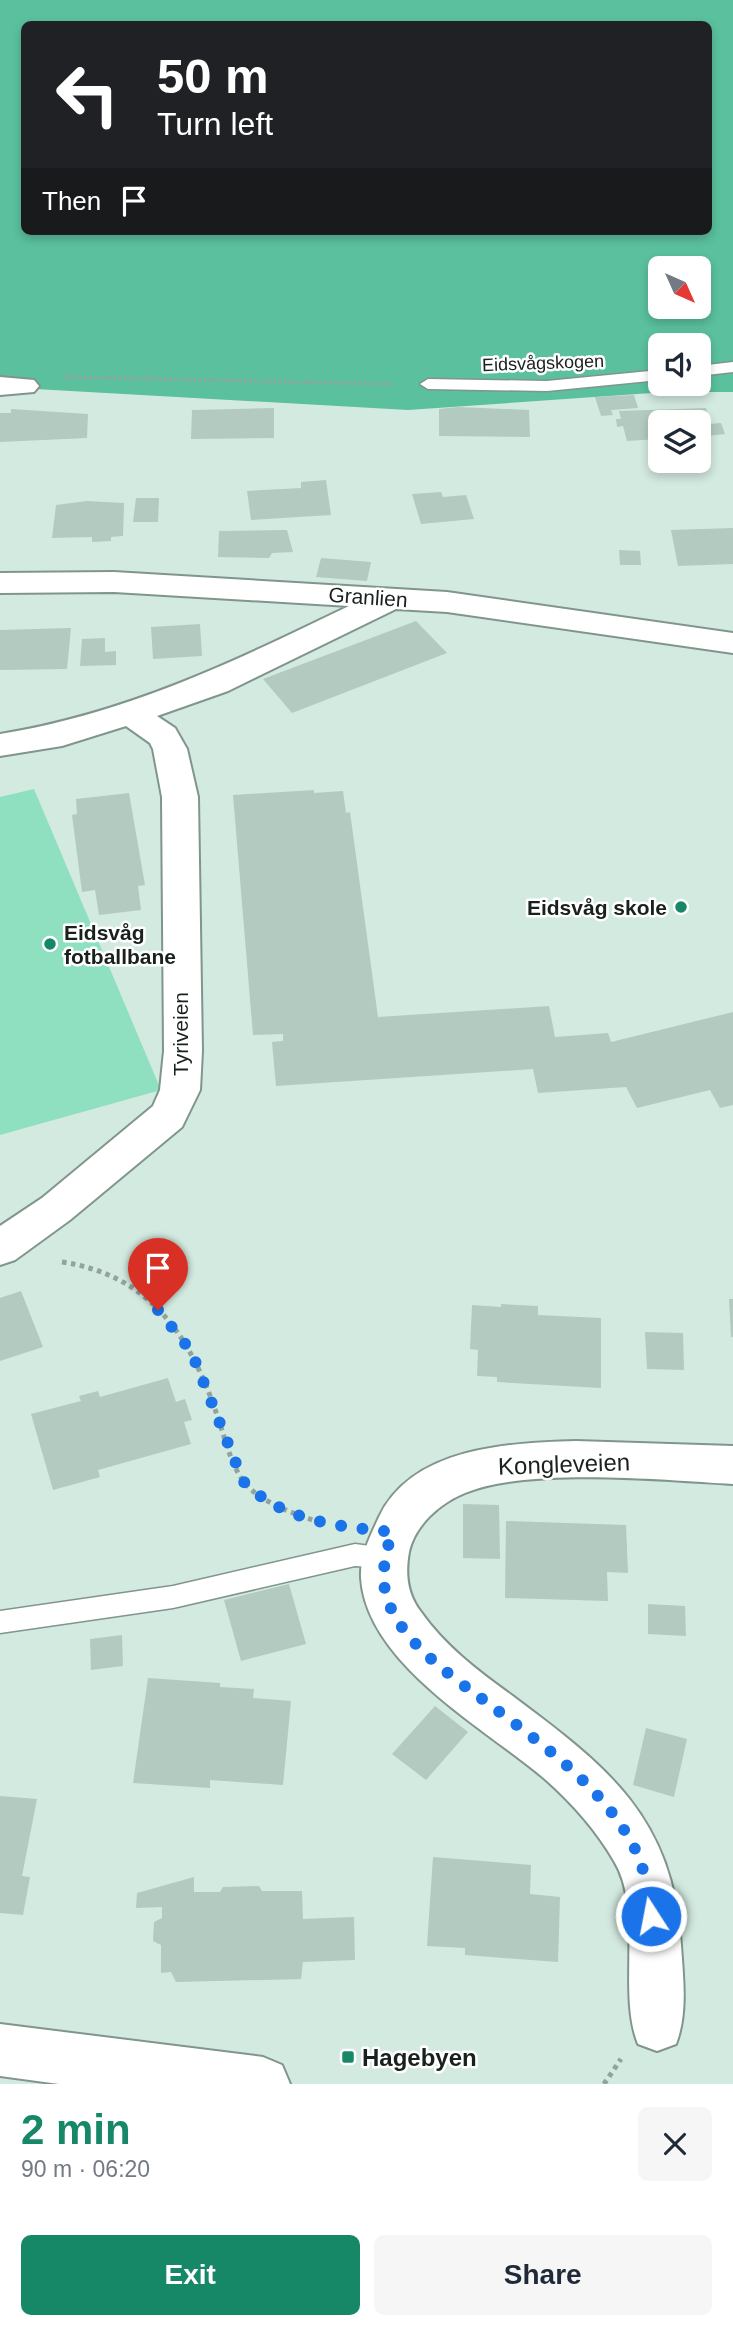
<!DOCTYPE html>
<html lang="en">
<head>
<meta charset="utf-8">
<style>
  body { margin:0; font-family:Helvetica,sans-serif; background:#f6f6f7; color:#1f2937; height:100vh; display:flex; flex-direction:column; font-size:26px; white-space:nowrap }
  * { box-sizing:border-box; margin:0 }
  p { font-size:23px; color:#747a83 }
  .icon { flex:none; width:38px; height:38px; fill:none; stroke:currentColor; stroke-width:2; stroke-linecap:round; stroke-linejoin:round }
  .map { position:relative; height:2084px; overflow:hidden }
  .sheet { display:flex; flex-direction:column; background:#fff; flex:1 }
  .sheet>* { flex:none }
  .guide { position:absolute; left:21px; top:21px; width:691px; height:214px; border-radius:10px; box-shadow:0 4px 10px #0003; background:#202124; color:#fff; overflow:hidden }
  .needle { width:46px; rotate:135deg }
  .fabs { position:absolute; left:648px; top:256px; display:grid; gap:14px }
  .fabs a { display:grid; place-items:center; width:63px; height:63px; border-radius:10px; background:#fff; box-shadow:0 4px 10px #0003; font-size:35px }
  .pin { position:absolute; display:grid; place-items:center; width:60px; height:60px; color:#fff; margin:-72px -30px; border-radius:50% 50% 50% 0; rotate:-45deg; box-shadow:0 0 7px #0007 }
  .pin .icon { rotate:45deg }
  .me { position:absolute; width:77px; margin:-38px; rotate:349deg; stroke-linejoin:round; filter:drop-shadow(0 0 5px #0008) }
  .turn { display:flex; align-items:center; gap:24px; height:147px; padding:0 21px; font-size:32px }
  .turn .icon { width:91px; height:91px; stroke-width:2.5 }
  .turn b { display:block; font-size:49px; line-height:60px }
  .then { display:flex; align-items:center; height:66px; padding:0 21px; background:#0003; gap:14px; font-size:26px }
  .round { display:grid; place-items:center; flex:none; width:74px; height:74px; border-radius:10px; background:#f6f6f7 }
  .summary { display:flex; align-items:center; justify-content:space-between; height:119px; padding:0 21px }
  h1 { font-size:42px; font-weight:600; line-height:52px; color:#168868 }
  .primary-button { display:flex; gap:14px; margin-top:auto; padding:14px 21px }
  .primary-button a { flex:1; height:80px; border-radius:10px; background:#168868; color:#fff; font-size:28px; font-weight:600; line-height:80px; text-align:center }
  .primary-button a+a { background:#f6f6f7; color:#1f2937 }
  .map>svg:first-child { display:block }
  .green { fill:#8ee0c0 }
  .forest { fill:#5ac09d; fill-rule:evenodd }
  .building { fill:#b3cac0 }
  .lines { fill:none; stroke-linecap:round; stroke-linejoin:round }
  .lane-casing { stroke:#80958c; stroke-width:3 }
  .street-casing { stroke:#80958c; stroke-width:4 }
  .primary-casing { stroke:#80958c; stroke-width:4 }
  .path-far1 { stroke:#91a39b; stroke-width:3.5; stroke-dasharray:2.5 2.5; stroke-linecap:butt }
  .path { stroke:#91a39b; stroke-width:5; stroke-dasharray:4.5 4.5; stroke-linecap:butt }
  .lane { fill:#fff; fill-rule:evenodd }
  .street { fill:#fff; fill-rule:evenodd }
  .primary { fill:#fff; fill-rule:evenodd }
  .route { stroke:#1a73e8; stroke-width:12; stroke-dasharray:0 21.6 }
  .poi-dot { fill:#168868; stroke:#fff; stroke-width:2.5 }
  .labels { text-anchor:middle; dominant-baseline:central; stroke-width:5; stroke-linejoin:round; paint-order:stroke }
  .far-street-label { font-size:18px; fill:#19211d; stroke:#fff }
  .street-label { font-size:21px; fill:#19211d; stroke:#fff }
  .poi-label { font-size:21px; font-weight:bold; fill:#19211d; stroke:#fff; text-anchor:end }
  .near-street-label { font-size:24px; fill:#19211d; stroke:#fff }
  .near-poi-label { font-size:24px; font-weight:bold; fill:#19211d; stroke:#fff; text-anchor:start }
</style>
</head>
<body>
<div class="map">
<svg width="733" height="2084" viewBox="0 0 733 2084">
  <rect width="100%" height="100%" fill="#d3eae0"/>
  <polygon class="green" points="34,789 161,1090 0,1135 0,797"/>
  <path class="forest" d="M0 0H733V392H666L408 410 0 387ZM24 24H709V231H24ZM660 268H698V306H660ZM660 345H698V383H660Z"/>
  <g class="building">
    <polygon points="634,395 638,408 611,410 613,415 601,416 595,397"/>
    <polygon points="458,407 529,410 530,437 439,436 439,409"/>
    <polygon points="274,408 274,438 191,439 192,410"/>
    <polygon points="706,408 710,424 721,423 725,434 698,437 698,422 660,422 660,439 627,441 623,426 617,427 616,419 621,419 619,411"/>
    <polygon points="11,409 88,414 87,438 0,442 0,413 11,413"/>
    <polygon points="326,480 331,515 251,520 247,491 301,488 301,482"/>
    <polygon points="441,492 443,497 466,495 474,519 421,524 412,494"/>
    <polygon points="136,498 159,498 158,522 133,522"/>
    <polygon points="87,501 124,503 123,536 111,537 111,541 92,542 92,537 52,538 56,505"/>
    <polygon points="733,528 733,564 678,566 671,530"/>
    <polygon points="287,530 293,552 272,553 269,558 218,557 219,531"/>
    <polygon points="619,550 640,551 641,565 620,565"/>
    <polygon points="321,558 371,562 367,581 316,577"/>
    <polygon points="416,621 447,653 292,713 263,679"/>
    <polygon points="200,624 202,656 153,659 151,627"/>
    <polygon points="71,628 67,669 0,670 0,630"/>
    <polygon points="105,638 105,652 116,651 116,665 80,666 82,639"/>
    <polygon points="314,790 314,793 343,791 346,813 350,812 378,1017 549,1006 555,1037 608,1033 611,1042 733,1012 733,1105 720,1108 710,1090 637,1108 626,1087 538,1093 533,1069 276,1086 272,1042 283,1041 283,1034 253,1035 233,795"/>
    <polygon points="129,793 145,885 138,886 141,910 99,915 95,890 82,892 72,815 77,814 76,799"/>
    <polygon points="21,1291 43,1347 0,1361 0,1298"/>
    <polygon points="729,1299 733,1299 733,1337 731,1337"/>
    <polygon points="501,1304 538,1306 538,1315 601,1318 601,1388 497,1382 497,1377 477,1376 478,1350 470,1349 472,1305 501,1307"/>
    <polygon points="645,1332 683,1333 684,1370 647,1369"/>
    <polygon points="168,1378 176,1402 185,1399 192,1420 184,1422 191,1444 98,1470 100,1477 53,1490 31,1414 81,1401 79,1396 98,1391 100,1397"/>
    <polygon points="463,1504 499,1505 500,1559 463,1558"/>
    <polygon points="506,1521 626,1525 628,1573 607,1572 608,1601 505,1598"/>
    <polygon points="289,1584 306,1644 241,1661 224,1600"/>
    <polygon points="648,1604 685,1606 686,1636 648,1634"/>
    <polygon points="122,1635 123,1666 91,1670 90,1639"/>
    <polygon points="148,1678 220,1683 220,1687 254,1689 253,1698 291,1701 283,1785 210,1780 210,1788 133,1783"/>
    <polygon points="435,1706 468,1732 426,1780 392,1754"/>
    <polygon points="646,1728 687,1739 674,1797 633,1785"/>
    <polygon points="0,1796 37,1799 22,1876 30,1877 23,1915 0,1913"/>
    <polygon points="433,1857 531,1865 530,1894 560,1897 558,1962 465,1955 465,1948 427,1946"/>
    <polygon points="194,1877 194,1892 220,1892 223,1887 259,1886 262,1891 302,1891 303,1919 354,1917 355,1960 303,1962 301,1979 176,1982 171,1972 161,1973 161,1945 153,1941 154,1922 162,1918 162,1907 136,1908 137,1893"/>
  </g>
  <g class="lines">
    <g class="lane-casing">
      <g id="lane">
        <polygon points="733,362 733,372 698,376 698,366"/>
        <polygon points="660,370 660,380 547,391 428,389 420,384 428,379 547,381"/>
        <polygon points="355,1544 394,1549 397,1557 394,1565 385,1568 355,1566 173,1608 0,1633 0,1611 173,1586"/>
      </g>
    </g>
    <g class="street-casing">
      <g id="street">
        <polygon points="0,377 34,380 39,386 34,392 0,395"/>
        <path d="M114 572 447 592 733 633V653L447 612 396 609 228 691 157 716 175 728 187 749 198 797 202 1051 200 1090 182 1127 70 1220 15 1260 0 1265V1226L42 1198 153 1106 160 1090 164 1051 162 797 153 749 150 743 126 726 62 746 0 756V734C128 713 233 662 349 606L114 592 0 593V573Z"/>
        <path d="M576 1441 733 1446V1484C664 1480 527 1467 465 1493 440 1503 415 1525 409 1552 405 1574 407 1594 421 1612 444 1645 478 1671 510 1694 606 1766 673 1815 681 1945 683 1977 688 2013 676 2044L657 2051 638 2044C617 1992 644 1910 614 1861 596 1830 573 1804 546 1780 487 1729 367 1665 361 1578 360 1555 370 1537 379 1517 412 1447 509 1443 576 1441Z"/>
      </g>
    </g>
    <g class="primary-casing">
      <polygon id="primary" points="0,2024 263,2057 282,2065 290,2084 59,2084 0,2076"/>
    </g>
    <polyline class="path-far1" points="64,377 394,384"/>
    <g class="path">
      <path d="M62 1262C149 1275 189 1334 216 1412 224 1434 230 1464 244 1482 261 1503 293 1513 318 1522"/>
      <polyline points="604,2084 621,2059"/>
    </g>
    <use href="#lane" class="lane"/>
    <use href="#street" class="street"/>
    <use href="#primary" class="primary"/>
  </g>
  <g class="lines">
    <path class="route" d="M158 1310 191 1351 243 1481C283 1522 338 1526 392 1532 385 1556 379 1579 389 1604 405 1643 448 1674 481 1698 536 1740 603 1785 635 1849 645 1868 648 1894 651 1916"/>
  </g>
  <g class="poi-dot">
    <circle cx="681" cy="907" r="7"/>
    <circle cx="50" cy="944" r="7"/>
    <rect x="341" y="2050" width="14" height="14" rx="3.5"/>
  </g>
  <g class="labels">
    <g class="far-street-label">
      <text transform="translate(543 363) rotate(-2)">Eidsvågskogen</text>
    </g>
    <g class="street-label">
      <text transform="translate(368 597) rotate(4)">Granlien</text>
      <text transform="translate(180 1034) rotate(-90)">Tyriveien</text>
    </g>
    <g class="poi-label">
      <text x="667" y="907">Eidsvåg skole</text>
      <text x="64" y="932" text-anchor="start">Eidsvåg<tspan x="64" dy="24">fotballbane</tspan></text>
    </g>
    <g class="near-street-label">
      <text transform="translate(564 1464) rotate(-2)">Kongleveien</text>
    </g>
    <g class="near-poi-label">
      <text x="362" y="2057">Hagebyen</text>
    </g>
  </g>
</svg>
<div class="fabs">
<a><svg class="needle" viewBox="-14 -14 28 28"><path d="M0-13l5 13h-10z" fill="#e53935"/><path d="M0 13l5-13h-10z" fill="#747a83"/></svg></a>
<a><svg class="icon" aria-label="sound" viewBox="0 0 24 24"><path d="M4 9h4l5-4v14l-5-4H4zM17 9q2 3 0 6"/></svg></a>
<a><svg class="icon" aria-label="layers" viewBox="0 0 24 24"><path d="M12 4l9 5-9 5-9-5zM3 14l9 5 9-5"/></svg></a>
</div>
<div class="pin" style="left:158px;top:1310px;background:#d93025"><svg class="icon" aria-label="arrive" viewBox="0 0 24 24"><path d="M6 21V4h12l-3 4 3 4H6"/></svg></div>
<svg class="me" style="left:651px;top:1916px" viewBox="-20 -20 40 40"><circle r="17" fill="#1a73e8" stroke="#fff" stroke-width="3"/><path d="M0-11L8 9 0 5-8 9z" fill="#fff"/></svg>
<div class="guide">
<div class="turn"><svg class="icon" aria-label="left" viewBox="0 0 24 24"><path d="M17 20v-9H6M10 6l-5 5 5 5"/></svg><div><b>50 m</b>Turn left</div></div>
<div class="then">Then<svg class="icon" aria-label="arrive" viewBox="0 0 24 24"><path d="M6 21V4h12l-3 4 3 4H6"/></svg></div>
</div>
</div>
<section class="sheet">
<div class="summary"><div><h1>2 min</h1><p>90 m · 06:20</p></div><a class="round"><svg class="icon" aria-label="close" viewBox="0 0 24 24"><path d="M6 6l12 12M18 6L6 18"/></svg></a></div>
<div class="primary-button"><a>Exit</a><a>Share</a></div>
</section>
</body>
</html>
